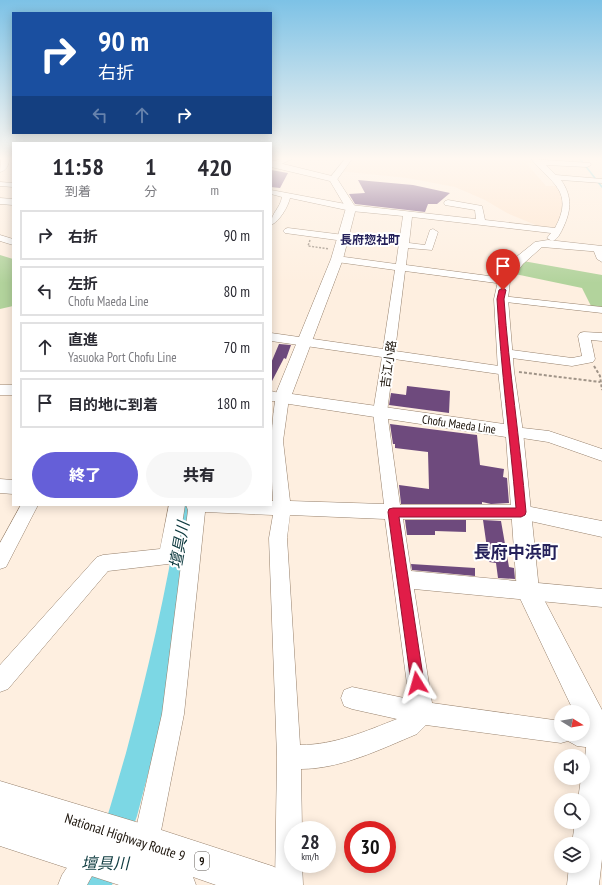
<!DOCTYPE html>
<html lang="ja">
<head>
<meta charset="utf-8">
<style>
  body { margin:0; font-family:"PT Sans Narrow","Noto Sans JP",sans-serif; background:#f7f7f7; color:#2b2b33; height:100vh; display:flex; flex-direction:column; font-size:15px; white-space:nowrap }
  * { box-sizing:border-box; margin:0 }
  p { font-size:13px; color:#7c7c81 }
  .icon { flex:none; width:22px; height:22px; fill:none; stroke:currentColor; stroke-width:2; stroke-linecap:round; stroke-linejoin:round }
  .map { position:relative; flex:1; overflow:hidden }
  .side { position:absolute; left:12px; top:142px; width:260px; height:364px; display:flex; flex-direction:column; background:#fff; border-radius:0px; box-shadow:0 2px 10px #0003 }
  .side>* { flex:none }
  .hud { position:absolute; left:12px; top:12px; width:260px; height:122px; border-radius:0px; box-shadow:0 2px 10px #0003; background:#1a4fa0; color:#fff; overflow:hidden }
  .needle { width:26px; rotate:101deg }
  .tools { position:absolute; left:554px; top:705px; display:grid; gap:8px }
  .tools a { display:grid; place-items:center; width:36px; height:36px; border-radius:50%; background:#fff; box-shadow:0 2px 10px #0003; font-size:20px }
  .speed { position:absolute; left:284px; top:821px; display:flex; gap:8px; font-size:20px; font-weight:700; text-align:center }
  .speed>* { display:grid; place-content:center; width:52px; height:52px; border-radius:50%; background:#fff; box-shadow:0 2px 10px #0003; line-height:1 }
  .speed small { font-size:10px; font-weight:400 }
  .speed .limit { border:6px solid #d22; background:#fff; color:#111 }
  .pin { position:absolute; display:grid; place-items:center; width:34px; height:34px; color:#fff; margin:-41px -17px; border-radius:50% 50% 50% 0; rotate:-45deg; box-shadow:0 0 4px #0007 }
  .pin .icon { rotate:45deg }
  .me { position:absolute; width:44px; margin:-22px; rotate:352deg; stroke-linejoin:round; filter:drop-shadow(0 0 3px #0008) }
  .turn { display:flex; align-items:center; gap:14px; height:84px; padding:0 20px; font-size:18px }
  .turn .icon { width:52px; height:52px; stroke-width:2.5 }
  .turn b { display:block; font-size:28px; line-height:34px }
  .lanes { display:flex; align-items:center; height:38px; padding:0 20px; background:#0003; justify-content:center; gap:20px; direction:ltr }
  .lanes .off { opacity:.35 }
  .eta { display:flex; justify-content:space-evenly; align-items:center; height:68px; text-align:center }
  .eta b { font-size:24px; font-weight:800; line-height:28px }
  .cta { display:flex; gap:8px; margin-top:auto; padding:8px 20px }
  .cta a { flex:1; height:46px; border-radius:24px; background:#655fd8; color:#fff; font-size:16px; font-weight:800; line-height:46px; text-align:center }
  .cta a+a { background:#f7f7f7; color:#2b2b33 }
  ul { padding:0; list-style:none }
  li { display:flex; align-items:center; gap:12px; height:50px; margin:0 8px 6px; padding:0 12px; border:2px solid #e1e1e2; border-radius:0px }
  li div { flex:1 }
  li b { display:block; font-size:15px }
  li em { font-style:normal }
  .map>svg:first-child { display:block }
  .built { fill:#fee5ce }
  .green { fill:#b2d39c }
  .water { fill:#7cd7e4 }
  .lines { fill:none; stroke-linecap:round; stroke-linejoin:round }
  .stream { stroke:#7cd7e4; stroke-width:1.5 }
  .building { fill:#6e4a7d }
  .minor-casing { stroke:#97816c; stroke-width:1 }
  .major-casing { stroke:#97816c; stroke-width:1 }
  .highway-casing { stroke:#97816c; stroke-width:1 }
  .path-far1 { stroke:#a09488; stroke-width:1.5; stroke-dasharray:2 1.5; stroke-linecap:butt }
  .path { stroke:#a09488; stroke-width:2; stroke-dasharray:3 2; stroke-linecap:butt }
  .minor { fill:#fff; fill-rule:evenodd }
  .major { fill:#fff; fill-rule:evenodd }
  .highway { fill:#fff; fill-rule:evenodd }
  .route { fill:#e11d48; stroke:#92132f }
  .labels { text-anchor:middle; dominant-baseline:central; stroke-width:4; stroke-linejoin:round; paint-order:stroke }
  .shield { fill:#fff; stroke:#5e5852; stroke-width:1 }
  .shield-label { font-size:11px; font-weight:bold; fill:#191108 }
  .far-quarter-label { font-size:12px; font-weight:bold; fill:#25215a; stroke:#fff }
  .street-label { font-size:12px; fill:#191108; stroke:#fff }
  .near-street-label { font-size:14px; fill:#191108; stroke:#fff }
  .near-water-label { font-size:16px; font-style:italic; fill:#0b383d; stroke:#fff }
  .near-quarter-label { font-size:17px; font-weight:bold; fill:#25215a; stroke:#fff }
</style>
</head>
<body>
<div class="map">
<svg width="602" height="885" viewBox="0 0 602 885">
  <rect width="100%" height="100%" fill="#feefe0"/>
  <polygon class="built" points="349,159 534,159 538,163 526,163 546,186 561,186 567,205 558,231 545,229 507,213 485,200 455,187 407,178 339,171"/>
  <g class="green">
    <polygon points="0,255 13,259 13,306 0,309"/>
    <polygon points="523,261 602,275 602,310 592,308 582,288 515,274"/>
  </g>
  <path class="water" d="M180 505H192L164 713 137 816 112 885H82C101 843 113 797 126 753 148 671 167 589 180 505Z"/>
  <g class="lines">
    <polyline class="stream" points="580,159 602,187"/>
  </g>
  <g class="building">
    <polygon points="271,170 288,173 280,188 271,187"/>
    <polygon points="358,180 413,185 450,193 437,204 428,204 425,212 355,204 349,194 365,193"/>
    <polygon points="279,344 291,345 286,359 284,358 271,383 271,363"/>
    <polygon points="407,386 450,391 449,413 389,405 391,393 406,395"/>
    <polygon points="390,424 477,435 480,465 504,469 503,477 507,478 509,503 491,504 482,502 482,504 401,504 399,485 429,489 428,452 395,448 395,444 393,444"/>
    <polygon points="405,520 466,520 466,532 435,531 435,535 407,535"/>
    <polygon points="483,520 501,521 509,567 514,568 515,579 498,578 496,563 489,562"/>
    <polygon points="411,564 475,568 475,576 412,570"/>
  </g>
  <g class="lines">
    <g class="minor-casing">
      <g id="minor">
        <path d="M1 159H9C9 165 6 171 0 172Z"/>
        <polygon points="281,159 292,159 277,166 271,165 271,162"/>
        <polygon points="345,159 352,159 336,181 330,181 329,179"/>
        <path d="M531 159 590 163 591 165 587 167 546 165 556 175 602 179V183L561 180C573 197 571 212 562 230 560 234 557 240 552 241L547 238 551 233 412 217 409 243 425 245 430 230 433 229 438 232 432 250 408 248 406 265 504 278 509 281 504 284 405 271 395 351 506 367 511 368 513 371 511 374 506 375 394 359 387 412 400 505H521L602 521V537L521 519H403L411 571 602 589V607L414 589 432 703 561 721V734H583V723L602 725V749L577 746 568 741 561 743 426 725 417 734C381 749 341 769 301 769L302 830H293V864H302L303 885H275L277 757 269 538 273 515 205 512 184 714 158 846 154 855 145 859 136 855 132 846 162 714 188 510 186 505H271V501H273C271 467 270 434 275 401H271V391L287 395 289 398 283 441 290 501 384 504 373 412 382 357 271 341V333L383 349 395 270 337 262 332 259 337 256 396 264 403 216 351 211 290 198C288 207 279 222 271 225 271 212 280 209 282 197L271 194V190L351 205 476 219 475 210 445 205 444 203 445 201 448 200 482 206 485 220 555 228C575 191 551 183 531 159ZM290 515 385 519 409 699 352 687 344 690 341 698 344 706 352 709 397 719C366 731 335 745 300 745L287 538Z"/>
        <polygon points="0,182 13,183 13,187 0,186"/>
        <polygon points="0,198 13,199 13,205 0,204"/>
        <polygon points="288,228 344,235 349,238 344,241 285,233 283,231 285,229"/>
        <polygon points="0,235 13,239 13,245 0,241"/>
        <polygon points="598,246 602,248 602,262 597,259 593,249"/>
        <polygon points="501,296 602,307 602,313 497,301 495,299 497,297"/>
        <polygon points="584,332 602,333 602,341 591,340 595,359 593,362 572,366 504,357 500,356 498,353 500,350 504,349 572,358 582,356 578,336 580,333"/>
        <rect x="0" y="385" width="13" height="10"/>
        <polygon points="514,427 549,431 602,449 602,461 548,442 509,436 507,432 509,428"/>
        <polygon points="0,479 13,480 13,494 0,493"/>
        <polygon points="21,505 38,505 6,567 0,569 0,543"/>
        <polygon points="169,505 185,505 177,556 174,562 168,564 108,571 8,689 0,692 0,665 97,557 103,555 160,549"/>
        <polygon points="90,843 99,847 103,856 87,885 58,885 62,875 81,847"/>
      </g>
    </g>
    <g class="major-casing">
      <polygon id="major" points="271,161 336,177 356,208 343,259 292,394 504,424 498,371 494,299 498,281 515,258 535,242 548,240 602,246 602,252 542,247 523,264 510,281 508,299 514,371 523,432 539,590 602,710 602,859 599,885 567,885 569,866 583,866 583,844 572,844 575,822 583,822 583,800 578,800 581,778 583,778 587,738 583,730 583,712 574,712 517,592 506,437 276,402 274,398 331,259 346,208 330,181 271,167"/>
    </g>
    <g class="highway-casing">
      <polygon id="highway" points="0,781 146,825 272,866 285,872 291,885 216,885 193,877 196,885 119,885 0,846"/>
    </g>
    <polyline class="path-far1" points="310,240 308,246 329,249"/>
    <g class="path">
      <polyline points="594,366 600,376 602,390"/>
      <polyline points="519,372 600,382"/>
    </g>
    <use href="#minor" class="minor"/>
    <use href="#major" class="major"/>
    <use href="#highway" class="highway"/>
  </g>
  <linearGradient id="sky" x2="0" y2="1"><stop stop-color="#7dc2e6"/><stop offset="0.56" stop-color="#fff8f1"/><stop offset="1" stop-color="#fff8f1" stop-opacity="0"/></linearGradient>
  <rect width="602" height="283" fill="url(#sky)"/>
  <path class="route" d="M503 288 506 290 504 299C509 370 520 441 526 512L525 515 521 517H399L424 683 422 688 417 690 413 688 411 683 388 512 389 509 393 508H516C510 438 501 369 497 299L499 290Z"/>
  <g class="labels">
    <rect class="shield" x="195" y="852" width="14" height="18" rx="3"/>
    <g class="shield-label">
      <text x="202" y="861">9</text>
    </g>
    <g class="far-quarter-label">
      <text x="370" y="239">長府惣社町</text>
    </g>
    <g class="street-label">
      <text transform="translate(388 364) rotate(-82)">吉江小路</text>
      <text transform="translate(459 424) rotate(8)">Chofu Maeda Line</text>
    </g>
    <g class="near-street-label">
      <text transform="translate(125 837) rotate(18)">National Highway Route 9</text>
    </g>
    <g class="near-water-label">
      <text transform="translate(179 545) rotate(-80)">壇具川</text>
      <text x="105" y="863">壇具川</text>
    </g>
    <g class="near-quarter-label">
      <text x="516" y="552">長府中浜町</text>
    </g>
  </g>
</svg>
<div class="tools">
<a><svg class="needle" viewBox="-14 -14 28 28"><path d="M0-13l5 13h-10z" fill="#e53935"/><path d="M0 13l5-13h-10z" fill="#7c7c81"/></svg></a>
<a><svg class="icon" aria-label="sound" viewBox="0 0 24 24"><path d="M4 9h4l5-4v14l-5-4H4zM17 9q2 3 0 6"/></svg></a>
<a><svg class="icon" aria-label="search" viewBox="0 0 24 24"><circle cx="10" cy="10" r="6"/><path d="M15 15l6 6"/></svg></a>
<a><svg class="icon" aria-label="layers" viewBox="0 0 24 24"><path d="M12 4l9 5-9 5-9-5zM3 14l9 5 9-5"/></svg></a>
</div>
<div class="speed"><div>28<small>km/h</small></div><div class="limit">30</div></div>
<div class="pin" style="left:503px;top:290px;background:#d93025"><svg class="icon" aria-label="arrive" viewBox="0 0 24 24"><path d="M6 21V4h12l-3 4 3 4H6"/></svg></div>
<svg class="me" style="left:417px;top:683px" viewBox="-20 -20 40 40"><path d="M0-17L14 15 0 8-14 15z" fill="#e11d48" stroke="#fff" stroke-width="4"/></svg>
<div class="hud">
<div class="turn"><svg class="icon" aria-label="right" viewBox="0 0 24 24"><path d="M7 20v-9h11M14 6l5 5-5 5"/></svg><div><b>90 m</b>右折</div></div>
<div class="lanes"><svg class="icon off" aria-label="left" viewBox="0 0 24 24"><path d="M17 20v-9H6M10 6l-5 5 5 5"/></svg><svg class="icon off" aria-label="ahead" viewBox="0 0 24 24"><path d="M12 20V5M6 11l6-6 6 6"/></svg><svg class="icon" aria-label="right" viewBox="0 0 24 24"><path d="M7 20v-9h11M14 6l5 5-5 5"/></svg></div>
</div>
<section class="side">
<div class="eta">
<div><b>11:58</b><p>到着</p></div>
<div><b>1</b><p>分</p></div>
<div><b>420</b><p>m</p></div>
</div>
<ul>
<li><svg class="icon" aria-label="right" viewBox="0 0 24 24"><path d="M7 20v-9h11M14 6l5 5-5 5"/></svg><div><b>右折</b></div><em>90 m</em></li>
<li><svg class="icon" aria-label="left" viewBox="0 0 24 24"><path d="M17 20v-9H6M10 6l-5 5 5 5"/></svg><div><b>左折</b><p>Chofu Maeda Line</p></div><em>80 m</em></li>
<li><svg class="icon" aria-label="ahead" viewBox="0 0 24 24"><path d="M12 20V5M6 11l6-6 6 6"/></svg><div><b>直進</b><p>Yasuoka Port Chofu Line</p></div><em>70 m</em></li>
<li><svg class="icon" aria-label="arrive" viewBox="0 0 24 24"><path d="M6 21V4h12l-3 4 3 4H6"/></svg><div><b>目的地に到着</b></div><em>180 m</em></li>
</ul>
<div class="cta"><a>終了</a><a>共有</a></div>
</section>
</div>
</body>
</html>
